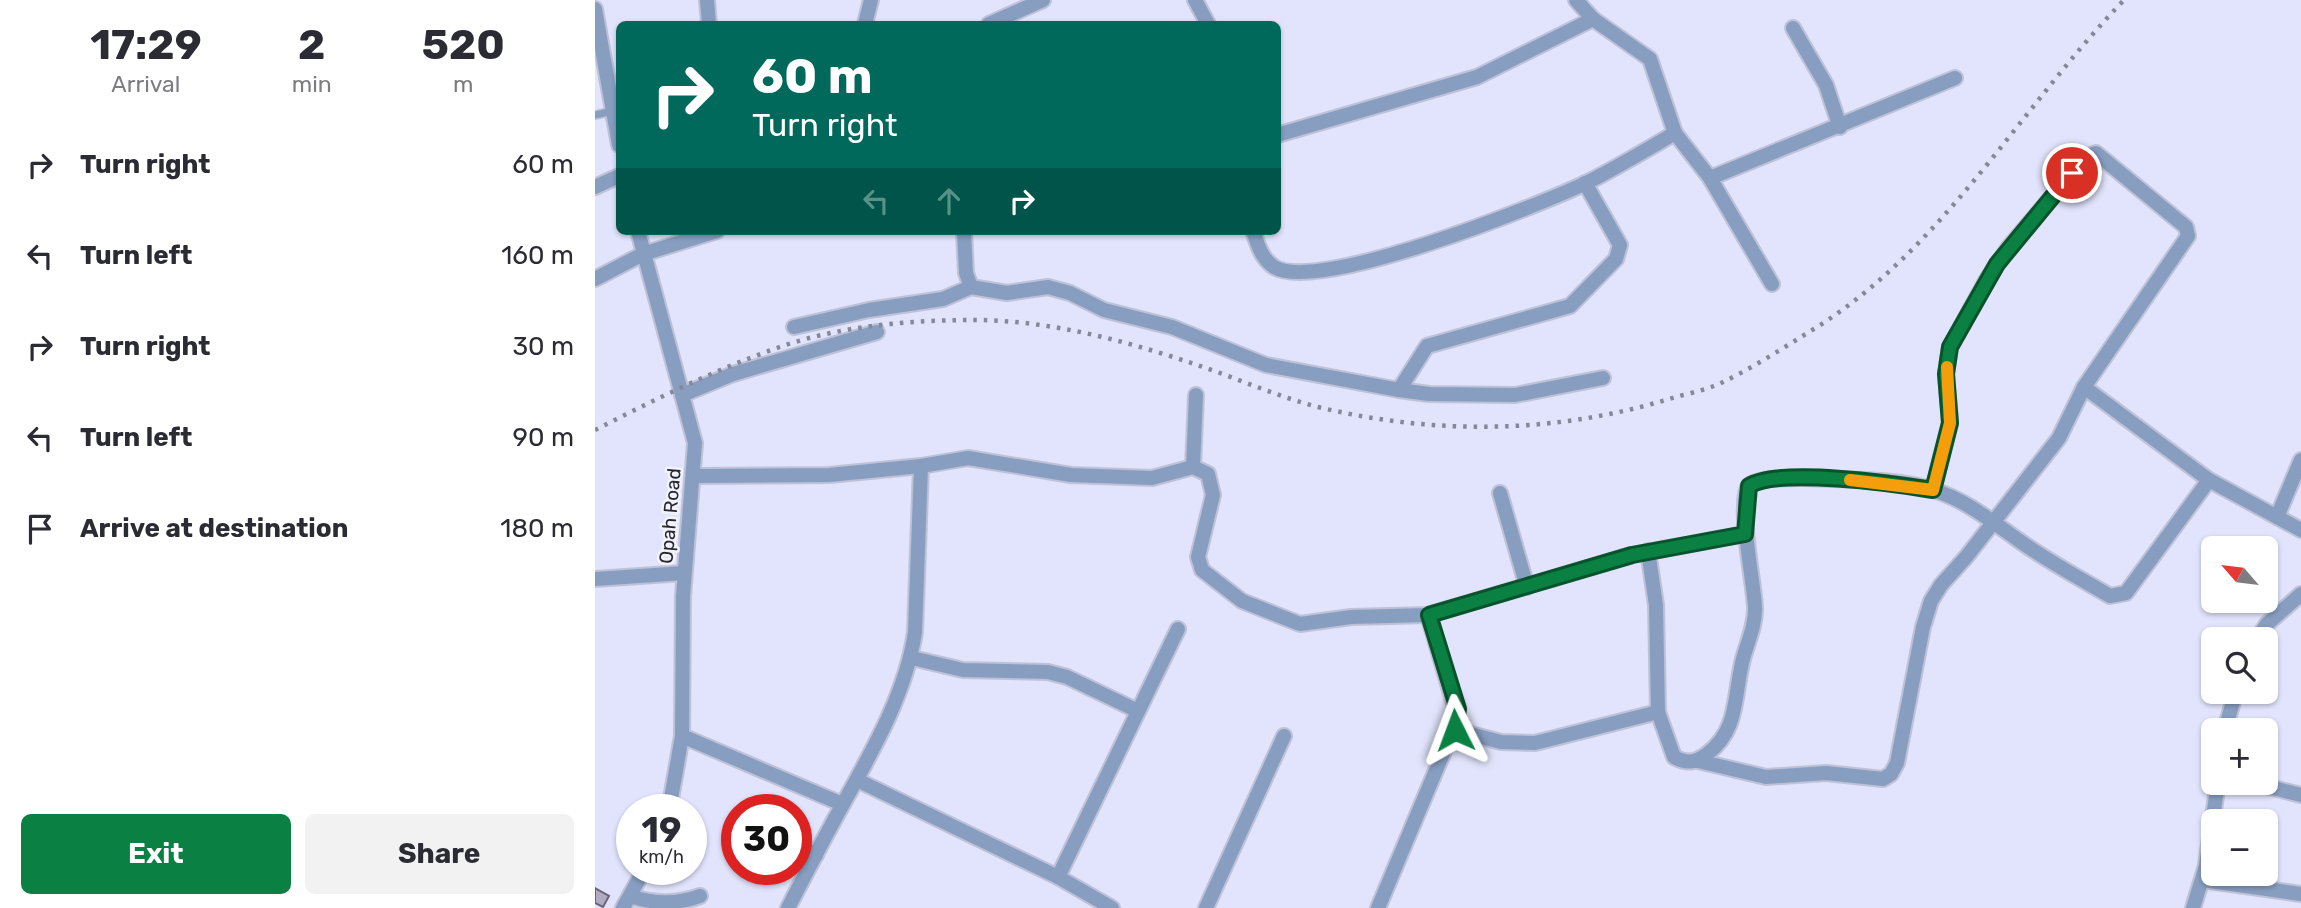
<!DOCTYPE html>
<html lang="en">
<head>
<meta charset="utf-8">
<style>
  body { margin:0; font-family:Rubik,sans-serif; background:#f2f2f3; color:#2b2b33; height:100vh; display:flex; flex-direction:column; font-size:26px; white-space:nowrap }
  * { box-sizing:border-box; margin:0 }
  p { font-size:23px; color:#7c7c81 }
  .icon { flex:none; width:38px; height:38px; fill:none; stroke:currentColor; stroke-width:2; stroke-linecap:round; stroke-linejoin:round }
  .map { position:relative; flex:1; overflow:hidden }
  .sheet { display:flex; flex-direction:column; background:#fff; width:595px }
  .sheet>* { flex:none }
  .guide { position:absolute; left:21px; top:21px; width:665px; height:214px; border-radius:10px; box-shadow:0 2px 5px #0004; background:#00695c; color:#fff; overflow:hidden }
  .needle { width:46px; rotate:298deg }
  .controls { position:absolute; left:1606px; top:536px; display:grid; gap:14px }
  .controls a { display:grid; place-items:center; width:77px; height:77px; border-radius:10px; background:#fff; box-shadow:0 2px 5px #0004; font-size:35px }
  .speed { position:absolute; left:21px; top:794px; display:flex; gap:14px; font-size:35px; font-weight:700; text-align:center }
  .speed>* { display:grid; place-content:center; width:91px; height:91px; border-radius:50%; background:#fff; box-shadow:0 2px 5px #0004; line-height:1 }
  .speed small { font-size:18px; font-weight:400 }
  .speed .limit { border:10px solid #d22; background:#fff; color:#111 }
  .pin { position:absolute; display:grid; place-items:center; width:60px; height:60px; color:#fff; margin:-30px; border:4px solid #fff; border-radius:50%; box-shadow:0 2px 7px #0007 }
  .me { position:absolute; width:77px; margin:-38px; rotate:357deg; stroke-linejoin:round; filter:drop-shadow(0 0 5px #0008) }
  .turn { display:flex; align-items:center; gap:24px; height:147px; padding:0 21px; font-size:32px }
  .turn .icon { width:91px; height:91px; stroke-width:2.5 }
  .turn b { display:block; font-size:49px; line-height:60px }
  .lanes { display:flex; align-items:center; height:66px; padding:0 21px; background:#0003; justify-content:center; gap:35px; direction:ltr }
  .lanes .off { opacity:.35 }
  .eta { display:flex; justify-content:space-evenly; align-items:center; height:119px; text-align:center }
  .eta b { font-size:42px; font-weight:700; line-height:49px }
  .button { display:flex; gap:14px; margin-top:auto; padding:14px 21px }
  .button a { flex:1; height:80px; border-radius:10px; background:#0b8043; color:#fff; font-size:28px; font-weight:700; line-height:80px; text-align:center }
  .button a+a { background:#f2f2f3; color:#2b2b33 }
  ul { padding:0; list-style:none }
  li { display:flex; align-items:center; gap:21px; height:91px; padding:0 21px }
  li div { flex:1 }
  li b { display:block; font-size:26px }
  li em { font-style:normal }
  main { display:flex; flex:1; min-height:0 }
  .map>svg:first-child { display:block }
  .building { fill:#b1abc2; stroke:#6b6579; stroke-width:2 }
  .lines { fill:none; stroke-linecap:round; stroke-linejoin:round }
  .lane-casing { stroke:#bfc2d7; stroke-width:10 }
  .street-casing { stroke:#bfc2d7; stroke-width:18 }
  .lane { stroke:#889ec1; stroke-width:7 }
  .street { stroke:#889ec1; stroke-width:14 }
  .rail { stroke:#858898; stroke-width:4.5; stroke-dasharray:3.5 7; stroke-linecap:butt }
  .route-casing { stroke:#07532c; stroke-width:18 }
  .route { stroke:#0b8043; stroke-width:12 }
  .slow { stroke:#f59e0b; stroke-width:12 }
  .labels { text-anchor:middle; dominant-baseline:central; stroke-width:5; stroke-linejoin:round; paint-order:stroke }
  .street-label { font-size:19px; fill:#25272f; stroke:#f1f2fc }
</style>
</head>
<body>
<main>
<section class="sheet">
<div class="eta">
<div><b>17:29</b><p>Arrival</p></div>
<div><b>2</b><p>min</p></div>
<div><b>520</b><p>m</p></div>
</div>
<ul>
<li><svg class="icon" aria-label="right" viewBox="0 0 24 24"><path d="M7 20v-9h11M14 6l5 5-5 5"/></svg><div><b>Turn right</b></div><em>60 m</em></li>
<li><svg class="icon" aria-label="left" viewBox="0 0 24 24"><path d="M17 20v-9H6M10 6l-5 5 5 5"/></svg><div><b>Turn left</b></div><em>160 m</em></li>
<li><svg class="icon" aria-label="right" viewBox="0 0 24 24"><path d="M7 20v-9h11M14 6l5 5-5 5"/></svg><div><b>Turn right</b></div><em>30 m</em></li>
<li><svg class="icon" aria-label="left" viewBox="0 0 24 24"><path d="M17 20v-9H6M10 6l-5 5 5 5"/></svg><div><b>Turn left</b></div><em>90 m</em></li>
<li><svg class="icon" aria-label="arrive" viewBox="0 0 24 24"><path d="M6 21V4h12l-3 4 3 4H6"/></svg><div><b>Arrive at destination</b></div><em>180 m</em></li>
</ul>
<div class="button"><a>Exit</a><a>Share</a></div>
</section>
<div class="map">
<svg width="1706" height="908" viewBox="0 0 1706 908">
  <rect width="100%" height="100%" fill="#e1e4fc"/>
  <polygon class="building" points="0,888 14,896 8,907 0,903"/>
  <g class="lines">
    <g class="lane-casing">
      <polyline id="lane" points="0,115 18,111"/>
    </g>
    <g class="street-casing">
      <g id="street">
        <polyline points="112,0 114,24"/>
        <polyline points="600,0 613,24"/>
        <polyline points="981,0 998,19 1055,59 1080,133 1115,178 1360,78"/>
        <polyline points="0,9 24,145"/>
        <polyline points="270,24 276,0"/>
        <polyline points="394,24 448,0"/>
        <polyline points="1198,28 1231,85 1245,127"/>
        <polyline points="682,135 882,77 998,19"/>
        <polyline points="1115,178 1177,284"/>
        <polyline points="0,187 24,176"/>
        <polyline points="43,231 100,443 88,596 87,736 74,810"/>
        <polyline points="369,231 371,273 376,287 412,293 453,287 475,293 509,310 577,327 671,365 804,390 834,394 920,395 1008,378"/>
        <path d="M658 231C663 245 666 258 679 267 722 294 942 206 991 183 1021 168 1051 150 1080 133"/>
        <polyline points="0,279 48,254 122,231"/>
        <polyline points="199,327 274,310 348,299 376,287"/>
        <polyline points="1489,387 1614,480 1706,530"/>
        <polyline points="804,390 832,346 975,306 1021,259 1025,245 990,183"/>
        <polyline points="87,395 138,374 282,332"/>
        <polyline points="598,467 601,395"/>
        <polyline points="98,476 234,475 326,466 373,458 476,475 557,478 598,467 613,474 618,495 603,557 607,570 647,601 705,624 756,617 833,615 1037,555 1150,534"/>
        <polyline points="905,493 932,587"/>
        <polyline points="1682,517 1706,460"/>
        <path d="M1053 551 1061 605 1063 712 1079 757C1092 764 1100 763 1112 754 1143 731 1139 698 1147 663 1151 645 1161 626 1160 607 1159 583 1142 503 1154 486 1161 477 1200 478 1211 478 1252 480 1299 478 1338 490 1372 500 1400 524 1429 544 1456 563 1486 579 1515 596L1531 593 1614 480"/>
        <polyline points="0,579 89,573"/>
        <polyline points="1662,639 1672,624 1706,594"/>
        <polyline points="317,658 368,670 453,672 472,677 543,711"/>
        <polyline points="860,730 906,742 940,743 1063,712"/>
        <polyline points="1630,730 1641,691"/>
        <polyline points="87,736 247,804"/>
        <polyline points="1103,761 1171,777 1231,773 1288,779 1296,774 1302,763 1328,627 1336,601 1346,585 1372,556 1464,438 1489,387 1593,236 1591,227 1501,153 1491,157 1414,247 1391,281 1355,347 1351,374 1355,423 1338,490"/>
        <polyline points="262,780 463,877 517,908"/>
        <polyline points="1655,782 1706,795"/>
        <polyline points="201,845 221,855"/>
        <polyline points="463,877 583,629"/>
        <polyline points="1608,880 1706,894"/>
        <path d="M35 896C58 904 83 904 105 896"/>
        <polyline points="28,908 49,870"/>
        <path d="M193 908C211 873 229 838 248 804 278 750 311 693 320 632L326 466"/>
        <polyline points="611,908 689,736"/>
        <polyline points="783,908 863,718 833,615"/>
        <polyline points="1598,908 1611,866 1623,782"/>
      </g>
    </g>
    <use href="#lane" class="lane"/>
    <use href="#street" class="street"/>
    <path class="rail" d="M0 430C59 400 119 370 182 348 243 326 314 320 379 320 455 320 536 342 608 367 646 380 684 397 723 407 839 435 959 434 1074 399 1090 394 1108 391 1124 384 1154 370 1185 350 1214 332 1348 251 1423 110 1529 0"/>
  </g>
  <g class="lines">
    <g class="route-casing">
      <path id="route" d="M860 730 863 709 834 615 1037 555 1150 534 1154 486C1183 467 1301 484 1338 490L1355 423 1351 374 1355 347 1402 264 1477 173"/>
    </g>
    <use href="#route" class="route"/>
    <polyline class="slow" points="1255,480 1338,490 1355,423 1352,367"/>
  </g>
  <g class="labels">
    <g class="street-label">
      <text transform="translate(75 516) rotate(-85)">Opah Road</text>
    </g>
  </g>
</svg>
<div class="controls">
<a><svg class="needle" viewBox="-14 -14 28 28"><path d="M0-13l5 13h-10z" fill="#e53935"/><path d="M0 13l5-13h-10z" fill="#7c7c81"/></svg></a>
<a><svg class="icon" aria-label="search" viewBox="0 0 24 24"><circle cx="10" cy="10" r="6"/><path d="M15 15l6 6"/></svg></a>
<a>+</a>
<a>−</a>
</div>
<div class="speed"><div>19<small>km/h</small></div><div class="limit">30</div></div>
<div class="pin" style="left:1477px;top:173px;background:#d93025"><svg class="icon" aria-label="arrive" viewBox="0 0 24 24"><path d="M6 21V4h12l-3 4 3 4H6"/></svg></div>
<svg class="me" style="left:860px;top:730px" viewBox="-20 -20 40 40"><path d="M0-17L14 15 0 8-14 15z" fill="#0b8043" stroke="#fff" stroke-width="4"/></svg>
<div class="guide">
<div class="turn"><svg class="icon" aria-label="right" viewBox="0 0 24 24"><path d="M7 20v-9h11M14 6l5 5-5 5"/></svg><div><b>60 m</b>Turn right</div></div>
<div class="lanes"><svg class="icon off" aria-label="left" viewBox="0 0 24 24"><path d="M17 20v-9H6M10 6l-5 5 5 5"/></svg><svg class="icon off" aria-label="ahead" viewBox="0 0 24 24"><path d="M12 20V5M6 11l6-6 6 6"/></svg><svg class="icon" aria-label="right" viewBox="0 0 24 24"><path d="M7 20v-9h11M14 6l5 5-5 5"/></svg></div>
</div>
</div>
</main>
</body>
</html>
